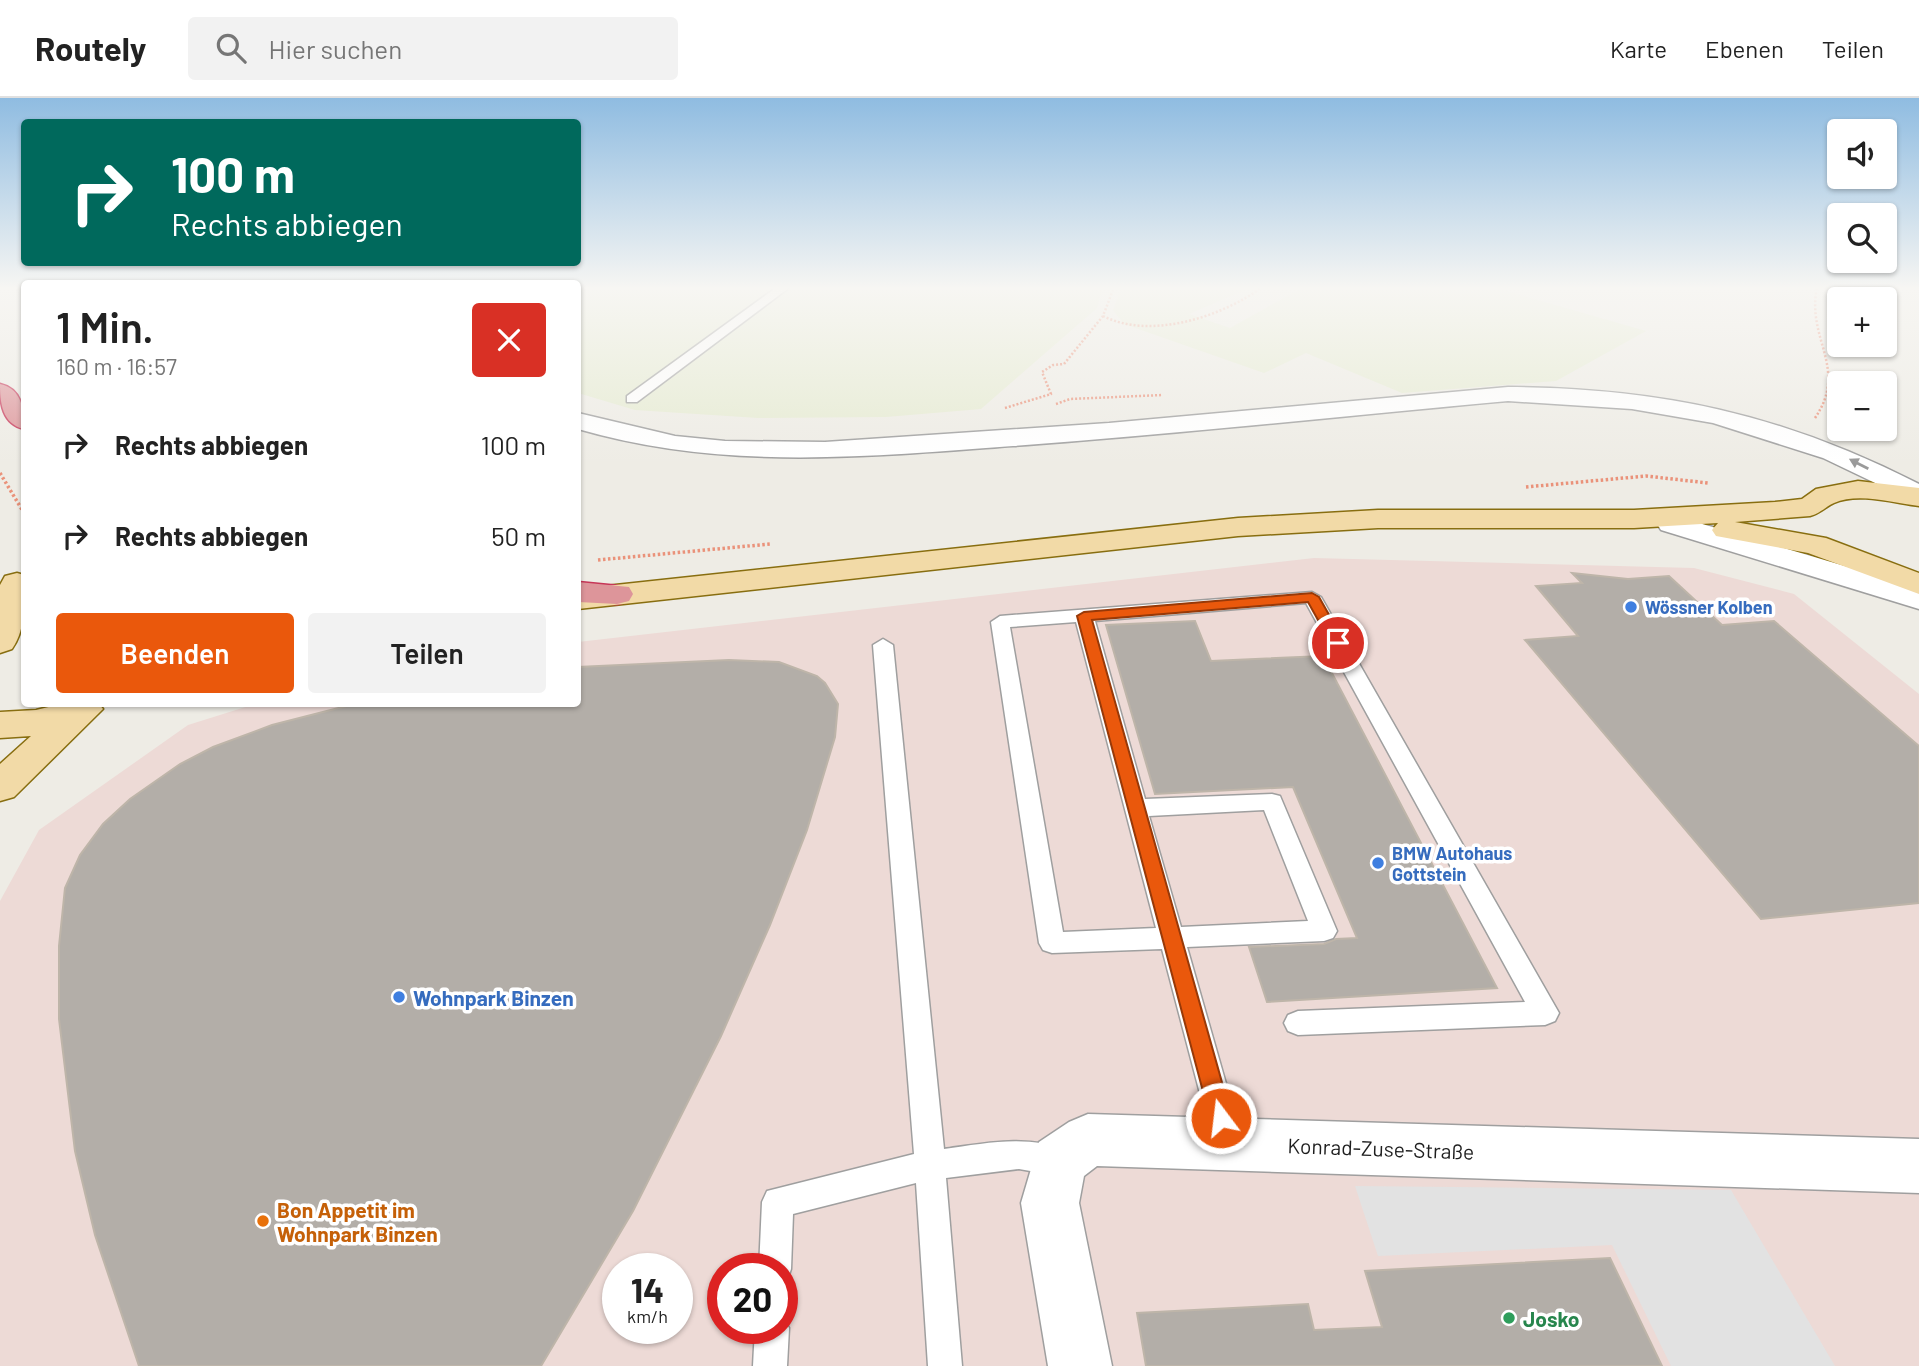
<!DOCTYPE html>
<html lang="de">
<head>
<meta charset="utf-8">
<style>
  body { margin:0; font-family:Barlow,sans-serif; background:#f2f2f2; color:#222; height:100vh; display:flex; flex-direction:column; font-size:26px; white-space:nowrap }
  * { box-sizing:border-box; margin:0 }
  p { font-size:23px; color:#767676 }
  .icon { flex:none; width:38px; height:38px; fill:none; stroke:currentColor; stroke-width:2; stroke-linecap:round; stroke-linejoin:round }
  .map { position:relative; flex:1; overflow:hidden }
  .sheet { position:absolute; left:21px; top:182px; width:560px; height:427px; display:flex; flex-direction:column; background:#fff; border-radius:7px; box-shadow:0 2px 5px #0004 }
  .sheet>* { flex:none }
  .hud { position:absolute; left:21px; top:21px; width:560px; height:147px; border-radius:7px; box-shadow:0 2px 5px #0004; background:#00695c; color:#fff; overflow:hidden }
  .buttons { position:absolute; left:1827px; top:21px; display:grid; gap:14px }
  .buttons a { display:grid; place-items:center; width:70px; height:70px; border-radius:7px; background:#fff; box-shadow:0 2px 5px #0004; font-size:35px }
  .speed { position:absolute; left:602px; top:1155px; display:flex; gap:14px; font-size:35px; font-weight:700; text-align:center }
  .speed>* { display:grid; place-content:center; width:91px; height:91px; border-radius:50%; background:#fff; box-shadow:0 2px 5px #0004; line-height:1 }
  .speed small { font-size:18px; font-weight:400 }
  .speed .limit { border:10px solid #d22; background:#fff; color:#111 }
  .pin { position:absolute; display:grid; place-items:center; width:60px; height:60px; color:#fff; margin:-30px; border:4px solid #fff; border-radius:50%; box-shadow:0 2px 7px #0007 }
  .me { position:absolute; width:77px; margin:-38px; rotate:345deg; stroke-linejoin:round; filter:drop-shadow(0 0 5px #0008) }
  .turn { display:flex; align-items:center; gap:24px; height:147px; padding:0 35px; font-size:32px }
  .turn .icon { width:91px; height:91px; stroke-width:2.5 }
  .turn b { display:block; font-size:49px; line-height:60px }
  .round { display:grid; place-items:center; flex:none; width:74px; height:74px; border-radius:7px; background:#f2f2f2 }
  .headline { display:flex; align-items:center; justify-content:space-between; height:119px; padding:0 35px }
  h1 { font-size:42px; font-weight:600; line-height:52px }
  .cta { display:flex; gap:14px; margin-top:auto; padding:14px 35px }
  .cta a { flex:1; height:80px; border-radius:7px; background:#ea580c; color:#fff; font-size:28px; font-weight:600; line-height:80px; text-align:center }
  .cta a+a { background:#f2f2f2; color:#222 }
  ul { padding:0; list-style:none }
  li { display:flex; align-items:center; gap:21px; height:91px; padding:0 35px }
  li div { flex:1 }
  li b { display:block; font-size:26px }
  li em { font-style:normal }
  header { display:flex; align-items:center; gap:42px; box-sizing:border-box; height:98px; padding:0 35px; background:#fff; border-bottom:2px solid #e0e0e0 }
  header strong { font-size:33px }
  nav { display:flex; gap:38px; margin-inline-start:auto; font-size:24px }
  .search { width:490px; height:63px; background:#f2f2f2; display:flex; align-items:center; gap:18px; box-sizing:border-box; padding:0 24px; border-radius:7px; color:#767676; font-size:26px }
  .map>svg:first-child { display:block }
  .commercial { fill:#eddad6; fill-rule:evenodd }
  .farmland { fill:#e6ebd2 }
  .parking { fill:#e2e2e2 }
  .building { fill:#b3aea8; stroke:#beb5a9; stroke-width:2 }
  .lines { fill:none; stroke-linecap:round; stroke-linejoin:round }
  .service-casing { stroke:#9f9f9f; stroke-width:3 }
  .minor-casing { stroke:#9f9f9f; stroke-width:3 }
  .tertiary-casing { stroke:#9f9f9f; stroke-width:3 }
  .primary-casing { stroke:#886e10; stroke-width:3 }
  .motorway-casing { stroke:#c73758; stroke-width:3 }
  .path-far1 { stroke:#ea927a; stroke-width:2.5; stroke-dasharray:2 2; stroke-linecap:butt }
  .path { stroke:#ea927a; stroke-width:3.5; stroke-dasharray:2.5 2.5; stroke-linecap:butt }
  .service { fill:#fff; fill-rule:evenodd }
  .minor { fill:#fff; fill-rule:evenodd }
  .tertiary { fill:#fff; fill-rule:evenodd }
  .primary { fill:#f2daa7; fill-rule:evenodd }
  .motorway { fill:#dd959a; fill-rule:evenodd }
  .oneway { fill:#9a9a9a }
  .route { fill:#ea580c; stroke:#983908; stroke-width:2 }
  .shop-dot { fill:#3f7fe0; stroke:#fff; stroke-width:2.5 }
  .food-dot { fill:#e8710a; stroke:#fff; stroke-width:2.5 }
  .leisure-dot { fill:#2e9e5b; stroke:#fff; stroke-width:2.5 }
  .labels { text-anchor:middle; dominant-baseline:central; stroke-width:7; stroke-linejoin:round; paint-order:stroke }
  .shop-label { font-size:18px; font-weight:bold; fill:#366cbe; stroke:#fff; text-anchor:start }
  .near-shop-label { font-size:21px; font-weight:bold; fill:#366cbe; stroke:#fff; text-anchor:start }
  .near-street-label { font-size:21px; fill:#1e1e1e; stroke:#fff }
  .near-food-label { font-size:21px; font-weight:bold; fill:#c56008; stroke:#fff; text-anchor:start }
  .near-leisure-label { font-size:21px; font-weight:bold; fill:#27864d; stroke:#fff; text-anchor:start }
</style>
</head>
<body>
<header>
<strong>Routely</strong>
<div class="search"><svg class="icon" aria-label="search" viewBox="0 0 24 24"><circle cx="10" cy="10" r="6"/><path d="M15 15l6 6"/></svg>Hier suchen</div>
<nav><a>Karte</a><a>Ebenen</a><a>Teilen</a></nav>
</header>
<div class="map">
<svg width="1919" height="1268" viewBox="0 0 1919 1268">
  <rect width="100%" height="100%" fill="#eeece5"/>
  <path class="commercial" d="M1314 460 1694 470 1794 496 1919 596V1268H0V803L39 732 188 627 255 606H578V544ZM618 1171H677V1230H618ZM723 1171H782V1230H723Z"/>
  <g class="farmland">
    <polygon points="578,189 1103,189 1097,210 981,311 886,319 758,320 635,312 578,295"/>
    <polygon points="1122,189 1252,189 1189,216 1230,230 1298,192 1313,189 1493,189 1646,233 1556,283 1402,295 1306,255 1264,275 1124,226 1113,212"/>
  </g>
  <polygon class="parking" points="1355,1088 1731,1092 1835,1268 1671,1268 1612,1147 1378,1158"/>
  <g class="building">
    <polygon points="1572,475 1628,481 1669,478 1722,527 1774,523 1919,648 1919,805 1761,821 1525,542 1578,538 1536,488 1582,485"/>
    <polygon points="1195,523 1211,563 1323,558 1497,890 1267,904 1249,849 1324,846 1336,841 1357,840 1293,689 1155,696 1106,527"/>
    <polygon points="729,562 779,564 817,578 825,585 838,606 835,639 807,732 770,827 721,938 633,1113 541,1268 139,1268 95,1137 75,1053 59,921 59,848 65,790 80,757 103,726 130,701 180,666 213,649 272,627 354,606 578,606 578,569"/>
    <polygon points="1610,1160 1662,1268 1146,1268 1137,1215 1308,1206 1314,1232 1382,1229 1365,1173"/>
  </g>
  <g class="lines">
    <g class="service-casing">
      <g id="service">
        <polygon points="777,189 790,189 637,304 627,304 627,298"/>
        <path d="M1312 494 1321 499 1559 915 1555 923 1545 927 1298 937 1288 933 1284 925 1288 917 1298 913 1525 904 1306 505 1095 523 1145 701 1272 696 1280 698 1337 833 1333 840 1324 843 1187 849 1243 1045 1239 1055 1228 1059 1217 1055 1213 1045 1162 851 1052 855 1043 852 1039 845 991 524 1000 518ZM1076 524 1156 830 1063 834 1010 529ZM1264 712 1308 823 1181 829 1149 718Z"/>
        <path d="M883 541 893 547 944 1051C986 1045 1028 1036 1070 1053L1074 1063 1070 1073 1059 1078 1019 1071 946 1080 962 1268H928L916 1085 793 1116 791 1171 787 1183 782 1184V1171H759L762 1104 767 1093 914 1056 873 547Z"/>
        <polygon points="782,1217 789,1230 787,1268 753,1268 755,1230 782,1230"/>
      </g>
    </g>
    <g class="minor-casing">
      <polygon id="minor" points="1088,1016 1919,1041 1919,1095 1097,1068 1084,1078 1079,1105 1112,1268 1048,1268 1021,1105 1039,1044 1069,1024"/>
    </g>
    <g class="tertiary-casing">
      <g id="tertiary">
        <path d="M1508 289C1661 290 1782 316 1919 386V406L1823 360 1713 325 1632 311 1508 303C1343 318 1178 336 1013 348 864 359 723 373 578 331V315L675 338 725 343 825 344 1109 325Z"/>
        <polygon points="1672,417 1919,490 1919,511 1661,432 1657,426 1661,420"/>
      </g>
    </g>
    <g class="primary-casing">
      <g id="primary">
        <path d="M1858 383 1919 390V408C1894 405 1858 394 1834 405 1825 409 1821 415 1810 418L1735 424 1826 440 1919 475V496L1808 455 1716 438 1712 432 1718 425 1634 430H1378L1238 438 578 511V491L1238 420 1378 412H1634L1775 404 1802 401 1816 391Z"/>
        <path d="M17 475 24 477C24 502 27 530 12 551L0 555V487L5 478Z"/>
        <polygon points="61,606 99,606 103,611 14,699 0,703 0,666 31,638 0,640 0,614 36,612"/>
      </g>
    </g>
    <g class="motorway-casing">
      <g id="motorway">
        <path d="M0 286C22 291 24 311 24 331 2 326 0 305 0 286Z"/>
        <polygon points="578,484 629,489 633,496 629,503 617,506 578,504"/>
      </g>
    </g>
    <g class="path-far1">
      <path d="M1103 218C1150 242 1222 219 1262 189"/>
      <polyline points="1056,306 1070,301 1162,297"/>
      <polyline points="1005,310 1051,296 1042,274 1053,267 1064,266 1103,218 1114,189"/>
      <path d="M1815 320C1849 270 1806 242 1817 189"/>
    </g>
    <g class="path">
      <polyline points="0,375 24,415"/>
      <polyline points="1526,389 1646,378 1708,385"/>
      <polyline points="598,462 770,446"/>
    </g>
    <use href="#service" class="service"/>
    <use href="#minor" class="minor"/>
    <use href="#tertiary" class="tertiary"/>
    <use href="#primary" class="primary"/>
    <use href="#motorway" class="motorway"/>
  </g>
  <defs><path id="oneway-solid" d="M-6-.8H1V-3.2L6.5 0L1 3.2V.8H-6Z" transform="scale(1.75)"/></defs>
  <use class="oneway" href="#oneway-solid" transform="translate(1859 366) rotate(-153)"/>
  <linearGradient id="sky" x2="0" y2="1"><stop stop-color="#8fbce1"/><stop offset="0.52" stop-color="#f7f6f3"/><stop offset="1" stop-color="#f7f6f3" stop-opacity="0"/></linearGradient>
  <rect width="1919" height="366" fill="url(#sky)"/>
  <polygon class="route" points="1312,495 1319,499 1345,545 1343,549 1333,549 1308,504 1092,522 1232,1020 1229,1027 1221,1030 1213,1027 1210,1020 1077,518 1084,514"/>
  <g class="shop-dot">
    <circle cx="1631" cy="509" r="7"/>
    <circle cx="1378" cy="765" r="7"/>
    <circle cx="399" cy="899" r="7"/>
  </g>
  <circle class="food-dot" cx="263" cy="1123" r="7"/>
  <circle class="leisure-dot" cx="1509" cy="1220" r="7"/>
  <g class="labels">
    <g class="shop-label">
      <text x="1645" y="509">Wössner Kolben</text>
      <text x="1392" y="755">BMW Autohaus<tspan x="1392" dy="21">Gottstein</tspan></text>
    </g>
    <g class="near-shop-label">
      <text x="413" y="899">Wohnpark Binzen</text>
    </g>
    <g class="near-street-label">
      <text transform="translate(1381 1050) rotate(2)">Konrad-Zuse-Straße</text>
    </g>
    <g class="near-food-label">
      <text x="277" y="1111">Bon Appetit im<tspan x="277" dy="24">Wohnpark Binzen</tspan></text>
    </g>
    <g class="near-leisure-label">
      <text x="1523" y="1220">Josko</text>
    </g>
  </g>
</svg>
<div class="buttons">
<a><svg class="icon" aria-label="sound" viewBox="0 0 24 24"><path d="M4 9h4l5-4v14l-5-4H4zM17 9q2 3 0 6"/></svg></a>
<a><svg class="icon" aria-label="search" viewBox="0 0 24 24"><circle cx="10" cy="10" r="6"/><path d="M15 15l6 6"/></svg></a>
<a>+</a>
<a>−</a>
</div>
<div class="speed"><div>14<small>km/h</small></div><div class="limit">20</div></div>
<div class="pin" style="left:1338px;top:545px;background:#d93025"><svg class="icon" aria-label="arrive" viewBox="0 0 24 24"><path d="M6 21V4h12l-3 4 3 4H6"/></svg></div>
<svg class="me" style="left:1221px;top:1020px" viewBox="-20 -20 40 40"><circle r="17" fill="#ea580c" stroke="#fff" stroke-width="3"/><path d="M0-11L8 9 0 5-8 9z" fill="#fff"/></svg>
<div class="hud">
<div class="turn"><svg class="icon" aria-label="right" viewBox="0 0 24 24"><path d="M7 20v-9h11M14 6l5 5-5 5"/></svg><div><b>100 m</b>Rechts abbiegen</div></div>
</div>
<section class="sheet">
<div class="headline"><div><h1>1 Min.</h1><p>160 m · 16:57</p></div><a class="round" style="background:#d93025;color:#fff"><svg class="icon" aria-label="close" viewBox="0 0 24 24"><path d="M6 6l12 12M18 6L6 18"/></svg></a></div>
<ul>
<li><svg class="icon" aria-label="right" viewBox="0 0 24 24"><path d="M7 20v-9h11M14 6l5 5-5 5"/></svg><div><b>Rechts abbiegen</b></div><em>100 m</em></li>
<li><svg class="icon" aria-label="right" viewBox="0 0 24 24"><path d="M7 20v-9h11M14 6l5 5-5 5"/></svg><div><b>Rechts abbiegen</b></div><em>50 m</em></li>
</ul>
<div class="cta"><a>Beenden</a><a>Teilen</a></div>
</section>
</div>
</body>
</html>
